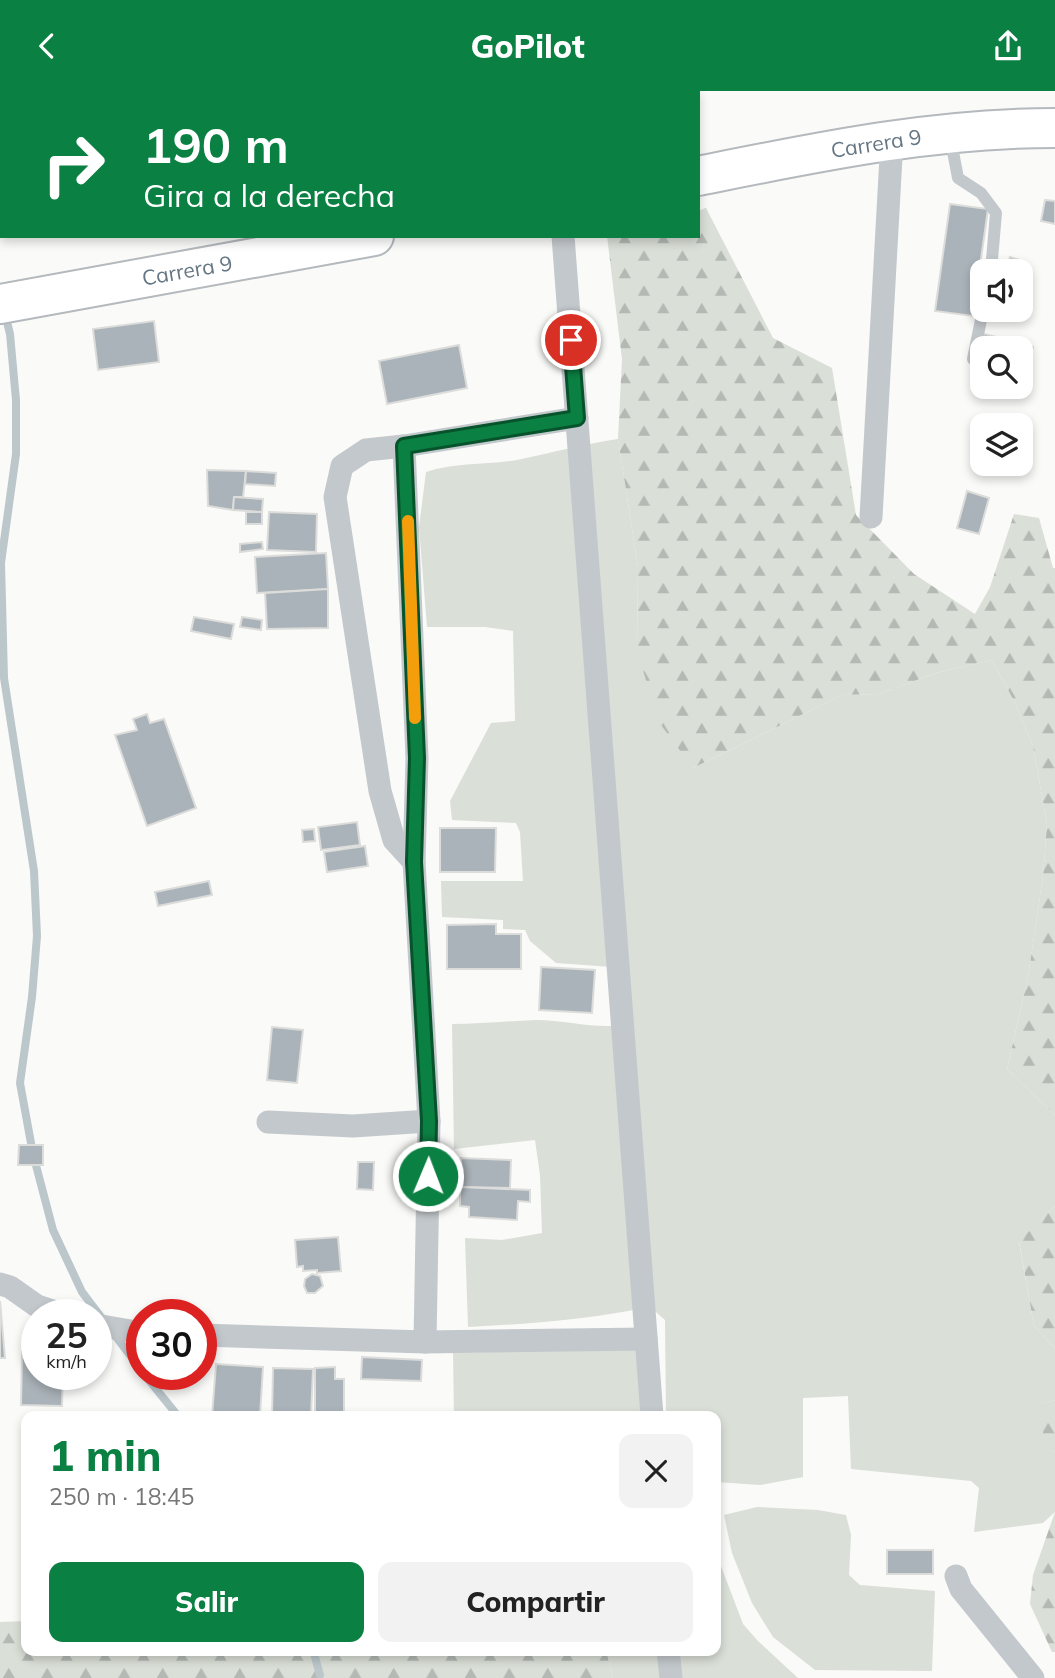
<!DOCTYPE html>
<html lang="es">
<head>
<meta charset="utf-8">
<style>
  body { margin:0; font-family:Mulish,sans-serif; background:#f2f2f2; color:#222; height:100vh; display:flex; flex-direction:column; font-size:26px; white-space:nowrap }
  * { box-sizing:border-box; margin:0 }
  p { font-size:23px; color:#767676 }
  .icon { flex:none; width:38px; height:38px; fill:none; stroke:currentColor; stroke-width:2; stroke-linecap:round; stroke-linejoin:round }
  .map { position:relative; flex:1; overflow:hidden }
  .sheet { position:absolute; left:21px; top:1320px; width:700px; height:245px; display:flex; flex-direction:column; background:#fff; border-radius:14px; box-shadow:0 4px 10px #0003 }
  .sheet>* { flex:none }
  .top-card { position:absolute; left:0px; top:0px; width:700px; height:147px; box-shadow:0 4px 10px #0003; background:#0b8043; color:#fff; overflow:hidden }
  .buttons { position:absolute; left:970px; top:168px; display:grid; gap:14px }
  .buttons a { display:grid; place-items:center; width:63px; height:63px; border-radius:14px; background:#fff; box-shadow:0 4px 10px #0003; font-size:35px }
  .speed { position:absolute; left:21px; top:1208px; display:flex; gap:14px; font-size:35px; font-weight:700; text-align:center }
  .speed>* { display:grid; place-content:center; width:91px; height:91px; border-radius:50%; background:#fff; box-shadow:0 4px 10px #0003; line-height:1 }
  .speed small { font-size:18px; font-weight:400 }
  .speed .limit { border:10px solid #d22; background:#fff; color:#111 }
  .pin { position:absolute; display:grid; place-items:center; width:60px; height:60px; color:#fff; margin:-30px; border:4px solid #fff; border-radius:50%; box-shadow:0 2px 7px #0007 }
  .me { position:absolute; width:77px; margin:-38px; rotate:1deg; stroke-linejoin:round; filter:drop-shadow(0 0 5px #0008) }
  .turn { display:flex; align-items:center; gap:24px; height:147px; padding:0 28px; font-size:32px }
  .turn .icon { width:91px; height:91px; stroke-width:2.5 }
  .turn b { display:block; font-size:49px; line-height:60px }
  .round { display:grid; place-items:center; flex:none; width:74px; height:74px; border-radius:14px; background:#f2f2f2 }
  .summary { display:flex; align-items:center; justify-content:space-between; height:119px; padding:0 28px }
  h1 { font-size:42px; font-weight:800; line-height:52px; color:#0b8043 }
  .button { display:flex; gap:14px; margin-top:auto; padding:14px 28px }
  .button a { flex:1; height:80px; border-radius:14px; background:#0b8043; color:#fff; font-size:28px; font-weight:800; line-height:80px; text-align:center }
  .button a+a { background:#f2f2f2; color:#222 }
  header { display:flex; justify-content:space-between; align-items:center; height:91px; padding:0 28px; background:#0b8043; color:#fff; font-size:32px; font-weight:800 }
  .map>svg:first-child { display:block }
  .green { fill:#dadfd7 }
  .forest { fill:url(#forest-firs) }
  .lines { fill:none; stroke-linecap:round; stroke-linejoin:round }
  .stream { stroke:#bbc7cb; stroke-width:8 }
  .building { fill:#aab3b9; stroke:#dcdcda; stroke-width:2 }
  .highway-casing { stroke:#b4b9bd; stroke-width:42 }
  .lane { stroke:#c3c8cc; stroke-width:12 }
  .street { stroke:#c3c8cc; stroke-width:23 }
  .highway { stroke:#fff; stroke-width:38 }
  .route-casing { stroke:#07532c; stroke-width:18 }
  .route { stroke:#0b8043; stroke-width:12 }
  .slow { stroke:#f59e0b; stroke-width:12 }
  .labels { text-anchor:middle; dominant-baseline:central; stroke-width:7; stroke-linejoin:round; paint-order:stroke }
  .street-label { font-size:21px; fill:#657683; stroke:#fff }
</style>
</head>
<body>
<header><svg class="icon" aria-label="back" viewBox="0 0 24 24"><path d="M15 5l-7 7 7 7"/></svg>GoPilot<svg class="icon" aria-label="share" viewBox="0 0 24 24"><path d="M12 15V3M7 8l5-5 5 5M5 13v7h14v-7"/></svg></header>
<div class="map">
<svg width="1055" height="1587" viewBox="0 0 1055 1587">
  <defs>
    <pattern id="forest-firs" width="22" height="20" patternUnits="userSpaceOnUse" patternTransform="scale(1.75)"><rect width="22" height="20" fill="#dadfd7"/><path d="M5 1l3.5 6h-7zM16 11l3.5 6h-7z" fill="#b4b9b4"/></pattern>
  </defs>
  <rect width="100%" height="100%" fill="#fafaf8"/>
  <g class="green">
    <path d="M618 348 638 476 637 559 693 677 842 604 879 603 936 582 992 569 1015 612 1033 655 1047 733 1043 785 1028 886 1007 978 1055 1024V1115L1019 1151 1034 1235 1055 1257V1309L1043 1312V1356L1055 1361V1421L1043 1432 974 1441 979 1397 971 1390 851 1378 848 1305 803 1307V1386L760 1394 716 1391V1325H666L665 1229 650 1216C590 1228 530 1233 468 1236L465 1147 502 1149 542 1142 540 1084 535 1049 454 1058 452 933C480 933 508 930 536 929 562 929 587 936 613 935L612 876 556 872 530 850 525 839 503 838V829L442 826 441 790H523L520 741 516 732 452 729 450 710 491 632 515 630 513 540 485 536H427L419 436 426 381C455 371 486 374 517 369 551 362 584 353 618 348Z"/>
    <polygon points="641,1258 643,1325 454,1325 453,1262"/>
    <polygon points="757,1416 818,1419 846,1424 851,1444 849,1484 860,1494 935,1500 932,1580 815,1579 773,1546 752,1512 732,1462 724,1424"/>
    <polygon points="716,1462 743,1533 758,1550 798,1587 613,1587 606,1559 716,1559"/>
  </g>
  <g class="forest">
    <polygon points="706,117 773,247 832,277 856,424 914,483 975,523 990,496 1014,423 1039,427 1053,477 1055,477 1055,1024 1007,978 1028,886 1043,785 1047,733 1033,655 1015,612 992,569 936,582 879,603 842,604 693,677 658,630 637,559 638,476 618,348 622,268 607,145 698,145 698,120"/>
    <polygon points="1055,1115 1055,1257 1034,1235 1019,1150"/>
    <polygon points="1055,1309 1055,1361 1043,1357 1043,1312"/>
    <polygon points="1055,1421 1055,1561 1052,1561 1030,1513 1033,1484"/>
    <polygon points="26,1530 26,1559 606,1559 613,1587 0,1587 0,1531"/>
  </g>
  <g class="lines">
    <g class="stream">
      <polyline points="5,223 10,243 16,309 16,363 1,472 4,587 34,780 37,845 32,906 20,992 33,1063 53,1139 82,1201 104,1230"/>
      <polyline points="114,1243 142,1280"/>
      <polyline points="144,1283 178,1325"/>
      <polyline points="313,1559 320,1584"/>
    </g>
  </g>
  <g class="building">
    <polygon points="1045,109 1055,110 1055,133 1041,130"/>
    <polygon points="950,113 988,118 973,225 935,220"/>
    <polygon points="1010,166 1026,171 1020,190 1020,180 1005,180"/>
    <polygon points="154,230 159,271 98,279 93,238"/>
    <polygon points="984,243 1004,248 1002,257 982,257 982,296 993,296 992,299 971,294"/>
    <polygon points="1004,248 1033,256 1027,278 1020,276 1020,257 1002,257"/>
    <polygon points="459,254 467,297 387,313 379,270"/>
    <polygon points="207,379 246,380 243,406 234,406 233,419 208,415"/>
    <polygon points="246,380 276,382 275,395 245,393"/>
    <polygon points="967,400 989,407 979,443 957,437"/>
    <polygon points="234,406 263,408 262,421 233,419"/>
    <rect x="246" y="421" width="16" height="12"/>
    <polygon points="269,421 317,423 316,461 267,459"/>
    <polygon points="262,451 263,458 240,461 240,453"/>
    <polygon points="326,462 328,498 257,502 255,466"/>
    <polygon points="328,498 328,537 267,538 265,502"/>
    <polygon points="194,526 234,533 231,548 191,540"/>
    <polygon points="242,526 262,529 261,539 240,536"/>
    <polygon points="147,623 150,632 164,628 196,717 147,735 115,644 137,639 133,628"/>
    <polygon points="357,731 360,754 321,759 318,736"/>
    <polygon points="440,737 496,737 495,781 440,781"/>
    <polygon points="314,738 315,750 303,751 302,739"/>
    <polygon points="365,755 368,775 327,781 324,761"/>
    <polygon points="209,790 212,804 158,815 155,801"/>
    <polygon points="496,833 496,843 521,843 521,878 447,878 447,834"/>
    <polygon points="541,876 595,879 592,922 539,919"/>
    <polygon points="272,936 303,939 297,992 267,989"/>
    <polygon points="19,1054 43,1054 43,1074 18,1074"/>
    <polygon points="461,1067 511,1069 510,1097 460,1096"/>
    <polygon points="358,1071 374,1071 373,1099 357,1098"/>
    <polygon points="460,1096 530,1099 530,1111 518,1110 517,1129 469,1126 469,1116 460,1115"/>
    <polygon points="338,1146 341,1180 317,1182 317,1179 303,1180 303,1175 297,1176 295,1149"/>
    <polygon points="312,1183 320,1185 323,1195 315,1202 307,1202 304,1195 305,1188"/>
    <polygon points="0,1210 5,1267 0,1267"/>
    <polygon points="22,1261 37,1261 37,1283 63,1283 62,1315 21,1314"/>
    <polygon points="362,1266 422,1269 421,1290 361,1288"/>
    <polygon points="216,1273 263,1276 260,1325 212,1325"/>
    <polygon points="335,1276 335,1288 344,1288 344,1325 315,1325 315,1277"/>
    <polygon points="273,1277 313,1278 311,1325 272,1325"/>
    <rect x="887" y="1459" width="46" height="24"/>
  </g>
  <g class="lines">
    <g class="highway-casing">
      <g id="highway">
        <path d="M698 85C818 61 932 37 1055 37"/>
        <polyline points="0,213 374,145"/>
      </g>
    </g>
    <g class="lane">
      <polyline points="950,45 958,87 981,102 996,122 991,180"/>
      <polyline points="973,268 983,219"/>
    </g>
    <g class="street">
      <polyline points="601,0 601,2"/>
      <polyline points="217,2 217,0"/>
      <polyline points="563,145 652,1325"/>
      <polyline points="404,355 417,667 414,771 429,1030 425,1251"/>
      <polyline points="871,426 892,48"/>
      <polyline points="414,771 394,749 380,700 335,406 342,375 366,359 404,355 577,327"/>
      <polyline points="268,1031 353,1035 429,1030"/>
      <polyline points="0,1193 10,1196 37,1215 62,1223"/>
      <polyline points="96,1234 142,1242"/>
      <polyline points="201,1244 425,1251 646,1248"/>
      <polyline points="956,1485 961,1498 1033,1587"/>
      <polyline points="668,1559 671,1587"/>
    </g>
    <use href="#highway" class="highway"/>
  </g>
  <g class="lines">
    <g class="route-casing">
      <polyline id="route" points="428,1085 429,1030 414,771 417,667 404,355 577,327 571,249"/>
    </g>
    <use href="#route" class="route"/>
    <polyline class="slow" points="408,430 415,627"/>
  </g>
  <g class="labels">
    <g class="street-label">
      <text transform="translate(876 52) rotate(-9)">Carrera 9</text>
      <text transform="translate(187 179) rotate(-10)">Carrera 9</text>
    </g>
  </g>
</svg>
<div class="buttons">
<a><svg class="icon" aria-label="sound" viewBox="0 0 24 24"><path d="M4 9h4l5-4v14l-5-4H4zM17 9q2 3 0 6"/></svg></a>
<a><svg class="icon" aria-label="search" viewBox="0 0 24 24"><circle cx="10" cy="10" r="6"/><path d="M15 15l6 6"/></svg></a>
<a><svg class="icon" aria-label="layers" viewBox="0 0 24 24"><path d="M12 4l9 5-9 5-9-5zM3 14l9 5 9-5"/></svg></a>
</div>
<div class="speed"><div>25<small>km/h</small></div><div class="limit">30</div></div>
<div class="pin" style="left:571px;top:249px;background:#d93025"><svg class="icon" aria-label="arrive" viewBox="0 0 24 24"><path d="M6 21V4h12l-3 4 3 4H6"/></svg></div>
<svg class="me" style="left:428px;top:1085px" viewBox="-20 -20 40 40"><circle r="17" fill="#0b8043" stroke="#fff" stroke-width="3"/><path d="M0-11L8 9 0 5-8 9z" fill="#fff"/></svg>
<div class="top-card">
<div class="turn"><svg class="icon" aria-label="right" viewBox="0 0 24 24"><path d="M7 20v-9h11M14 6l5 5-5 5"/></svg><div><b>190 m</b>Gira a la derecha</div></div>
</div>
<section class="sheet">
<div class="summary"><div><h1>1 min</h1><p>250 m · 18:45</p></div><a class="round"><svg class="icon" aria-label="close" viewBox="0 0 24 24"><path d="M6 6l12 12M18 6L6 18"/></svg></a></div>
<div class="button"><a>Salir</a><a>Compartir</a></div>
</section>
</div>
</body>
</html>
